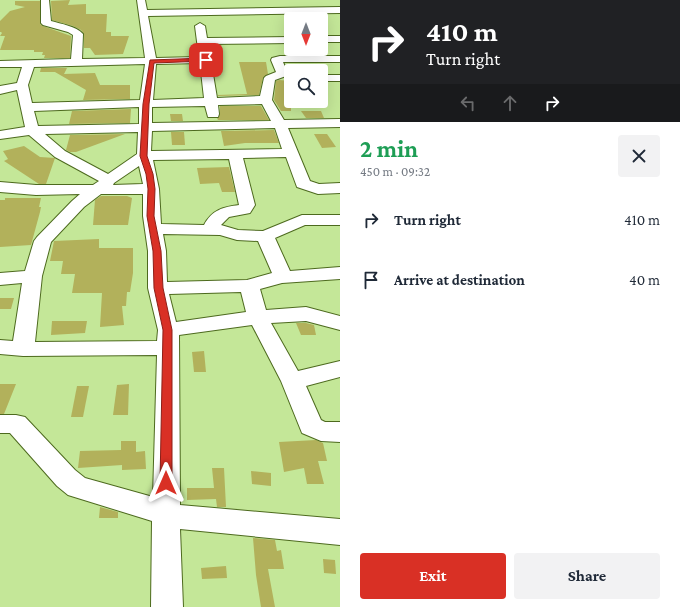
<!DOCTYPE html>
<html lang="en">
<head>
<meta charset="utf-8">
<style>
  body { margin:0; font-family:"Crimson Pro",serif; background:#f2f2f3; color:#1f2937; height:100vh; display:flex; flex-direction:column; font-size:15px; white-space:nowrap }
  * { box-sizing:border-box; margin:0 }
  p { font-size:13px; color:#747a83 }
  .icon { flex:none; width:22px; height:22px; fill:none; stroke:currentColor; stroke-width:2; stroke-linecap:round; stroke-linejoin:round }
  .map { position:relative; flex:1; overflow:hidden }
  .sheet { display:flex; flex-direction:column; background:#fff; width:340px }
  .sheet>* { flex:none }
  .hud { background:#202124; color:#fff; overflow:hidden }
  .needle { width:26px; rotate:180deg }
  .tools { position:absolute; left:284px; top:12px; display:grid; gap:8px }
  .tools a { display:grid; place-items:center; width:44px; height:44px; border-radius:4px; background:#fff; box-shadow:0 4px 16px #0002; font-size:20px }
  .pin { position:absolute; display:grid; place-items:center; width:34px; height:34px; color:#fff; margin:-17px; border-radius:8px; box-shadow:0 2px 6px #0006 }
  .me { position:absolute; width:44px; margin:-22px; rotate:0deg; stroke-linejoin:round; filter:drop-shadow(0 0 3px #0008) }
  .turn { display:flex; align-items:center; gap:14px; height:84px; padding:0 20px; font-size:18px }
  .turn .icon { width:52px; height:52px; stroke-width:2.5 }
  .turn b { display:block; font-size:28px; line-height:34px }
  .lanes { display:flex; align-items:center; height:38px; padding:0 20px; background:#0003; justify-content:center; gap:20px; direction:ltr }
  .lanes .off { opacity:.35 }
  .round { display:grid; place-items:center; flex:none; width:42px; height:42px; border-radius:4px; background:#f2f2f3 }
  .headline { display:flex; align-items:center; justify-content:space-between; height:68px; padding:0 20px }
  h1 { font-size:24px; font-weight:700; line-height:30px; color:#1e9e55 }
  .primary-button { display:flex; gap:8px; margin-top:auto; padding:8px 20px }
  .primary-button a { flex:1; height:46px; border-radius:4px; background:#d93025; color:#fff; font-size:16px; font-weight:700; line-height:46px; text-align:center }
  .primary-button a+a { background:#f2f2f3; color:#1f2937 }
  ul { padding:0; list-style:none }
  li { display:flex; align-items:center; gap:12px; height:60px; padding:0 20px }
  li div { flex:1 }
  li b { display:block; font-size:15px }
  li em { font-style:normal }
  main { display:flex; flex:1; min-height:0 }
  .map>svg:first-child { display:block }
  .building { fill:#b2b15b }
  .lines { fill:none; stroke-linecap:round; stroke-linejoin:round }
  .minor-casing { stroke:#4d6a1e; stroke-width:2 }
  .minor { fill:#fff; fill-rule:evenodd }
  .route { fill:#d93025; stroke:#8d1f18 }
</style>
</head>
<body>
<main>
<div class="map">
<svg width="340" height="607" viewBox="0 0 340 607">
  <rect width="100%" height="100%" fill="#c4e798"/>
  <g class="building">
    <polygon points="70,0 68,5 86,4 86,14 107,14 106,32 111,32 111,36 129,36 123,54 95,55 90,48 84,48 84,34 81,30 73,26 52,20 51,1"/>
    <polygon points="15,1 40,1 40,24 43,26 71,36 70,58 44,58 45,55 42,55 43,52 34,52 34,50 0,50 5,36 0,36 2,33 1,33 2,32 0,32 0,21 10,11 25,7 15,5"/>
    <polygon points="239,62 266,62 268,74 263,78 259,95 218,96 218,95 247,94"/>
    <polygon points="41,68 67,68 64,74 95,73 100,85 130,85 130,99 83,100 86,90 55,72 40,72"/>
    <polygon points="279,80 291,81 291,111 281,111 274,100 276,81"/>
    <polygon points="220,106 261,106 269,120 218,120 217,118 220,114"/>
    <polygon points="131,109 130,123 69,124 72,111"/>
    <polygon points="301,111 321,111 324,118 306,118"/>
    <polygon points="170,114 182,114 183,121 171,121"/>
    <polygon points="274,130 279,143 245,143 224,146 221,131"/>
    <polygon points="171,132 184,132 185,145 172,145"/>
    <polygon points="125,134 76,152 70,152 66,150 70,135"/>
    <polygon points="314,134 327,134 336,147 322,148"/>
    <polygon points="24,146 40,157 55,158 46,184 39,184 4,161 8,159 3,151"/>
    <polygon points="229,167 235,192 222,192 219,183 200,184 197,168"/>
    <polygon points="101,196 127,196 132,198 128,225 93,225 95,200"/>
    <polygon points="5,198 41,198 39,207 41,207 40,212 31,245 0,247 0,200 5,200"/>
    <polygon points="99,239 99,248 133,248 133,273 130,292 127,292 126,306 122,306 124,325 100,327 102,293 72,293 75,274 61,274 63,261 50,261 54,241"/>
    <polygon points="0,298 14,298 11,309 0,309"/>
    <polygon points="52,321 87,321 85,333 51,335"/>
    <polygon points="296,323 306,323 314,325 316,335 301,335"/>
    <polygon points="204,351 206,372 194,372 192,352"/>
    <polygon points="0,384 16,384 4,414 0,414"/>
    <polygon points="129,384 128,415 113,415 117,385"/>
    <polygon points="77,386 89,386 83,417 71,417"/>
    <polygon points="316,440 323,443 327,461 318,461 324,484 307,484 304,468 284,472 279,442"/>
    <polygon points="121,441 136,441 136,452 145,451 146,469 122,470 122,465 78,468 80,451 121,450"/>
    <polygon points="212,468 224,468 226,507 217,507 216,499 187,500 187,488 214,488"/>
    <polygon points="251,471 271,473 271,486 252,484"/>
    <polygon points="100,507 118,512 118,518 99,518"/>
    <polygon points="253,538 275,540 277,551 281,550 284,569 268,569 275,607 261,607 256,575"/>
    <polygon points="323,559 335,560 336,574 324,573"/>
    <polygon points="226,566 227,578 202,579 201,568"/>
  </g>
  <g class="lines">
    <g class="minor-casing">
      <g id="minor">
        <path d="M41 0H49L51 21C61 24 76 26 83 34L82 59 145 58 137 0H145L147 10 340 7V13L148 16 156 58 199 57 195 26 200 23 205 26 207 38 291 37V43L208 44 217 98 260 96 264 78 266 76 276 72 271 60 272 58 280 56H340V62H283L288 74 286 76 275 80 272 100 284 120 340 119V127L288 128 310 181 319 184 340 183V193L318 194 297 187 286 157 243 158 255 205 250 213 229 217 221 225 238 230 263 231 302 215H340V225H305L275 238 290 271 340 267V279L282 283 260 289 266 310 306 307 340 316V330L306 321 271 323 298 371 340 361V377L306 386 321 420 325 422H340V442L321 441 302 433 281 381 252 325 179 335 180 505 340 519V545L180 529 183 607H151L152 521 68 495 57 486 10 433H0V415H16L25 417 75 470 85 478 153 497 157 355 23 356 0 354V340L13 341 22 283 0 285V273L25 271 34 241 37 237 72 201 80 194 36 195 0 192V182L36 185H93L99 181 55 157 29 135 0 139V131L25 127 17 90 0 94V86L17 83 22 67H0V61L71 59 73 35 68 32 43 25 41 23ZM200 63 204 98 153 100 156 64ZM145 64 140 100 32 103 28 85 34 67ZM262 104 271 121 152 123V107L205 106 208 117H218L219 114 218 105ZM139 107V124L38 126 34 111ZM275 128 282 149 151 151 152 131ZM138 132 137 154 108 174 65 151 45 134ZM229 159 239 205C223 207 212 210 204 225L161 224 159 189 153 160ZM139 166 143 184 113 185 114 183ZM101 194H143V216L148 251V288L158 330 157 341 35 342 42 276 51 242 84 207ZM163 234 220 235 237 240 258 241 272 273 247 280 167 282 166 251ZM241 292 246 312 176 322 169 294Z"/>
        <rect x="321" y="36" width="19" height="6"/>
        <rect x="321" y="75" width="19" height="6"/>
      </g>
    </g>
    <use href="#minor" class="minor"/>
  </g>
  <polygon class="route" points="206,58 208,60 207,61 154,63 149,104 147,156 153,174 155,189 154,216 161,251 163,288 172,330 172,483 170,486 166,488 162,486 160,483 163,330 154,288 153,251 147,216 148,189 146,174 140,156 143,104 150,60"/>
</svg>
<div class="tools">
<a><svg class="needle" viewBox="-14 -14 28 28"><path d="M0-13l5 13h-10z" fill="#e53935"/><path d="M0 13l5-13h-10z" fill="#747a83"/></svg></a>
<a><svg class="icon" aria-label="search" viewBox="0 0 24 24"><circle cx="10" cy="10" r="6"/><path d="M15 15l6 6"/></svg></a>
</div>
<div class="pin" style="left:206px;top:60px;background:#d93025"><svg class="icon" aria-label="arrive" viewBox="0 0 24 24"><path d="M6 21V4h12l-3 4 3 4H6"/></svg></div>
<svg class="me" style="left:166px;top:483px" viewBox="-20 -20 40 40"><path d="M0-17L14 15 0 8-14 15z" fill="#d93025" stroke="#fff" stroke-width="4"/></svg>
</div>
<section class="sheet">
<div class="hud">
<div class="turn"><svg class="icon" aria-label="right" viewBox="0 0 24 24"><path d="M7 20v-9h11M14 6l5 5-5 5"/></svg><div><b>410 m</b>Turn right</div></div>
<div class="lanes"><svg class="icon off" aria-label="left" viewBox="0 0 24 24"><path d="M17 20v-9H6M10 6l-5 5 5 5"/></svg><svg class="icon off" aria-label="ahead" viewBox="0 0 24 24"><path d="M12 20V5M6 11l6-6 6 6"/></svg><svg class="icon" aria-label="right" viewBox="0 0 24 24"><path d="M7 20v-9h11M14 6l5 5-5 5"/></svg></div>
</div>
<div class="headline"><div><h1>2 min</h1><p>450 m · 09:32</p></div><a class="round"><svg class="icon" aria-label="close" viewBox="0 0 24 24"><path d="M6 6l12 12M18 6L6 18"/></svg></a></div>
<ul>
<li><svg class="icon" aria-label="right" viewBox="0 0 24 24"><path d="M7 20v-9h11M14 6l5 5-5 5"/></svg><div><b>Turn right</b></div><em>410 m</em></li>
<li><svg class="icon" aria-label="arrive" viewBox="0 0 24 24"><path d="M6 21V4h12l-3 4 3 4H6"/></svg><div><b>Arrive at destination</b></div><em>40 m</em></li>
</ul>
<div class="primary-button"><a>Exit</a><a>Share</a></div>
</section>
</main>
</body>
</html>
